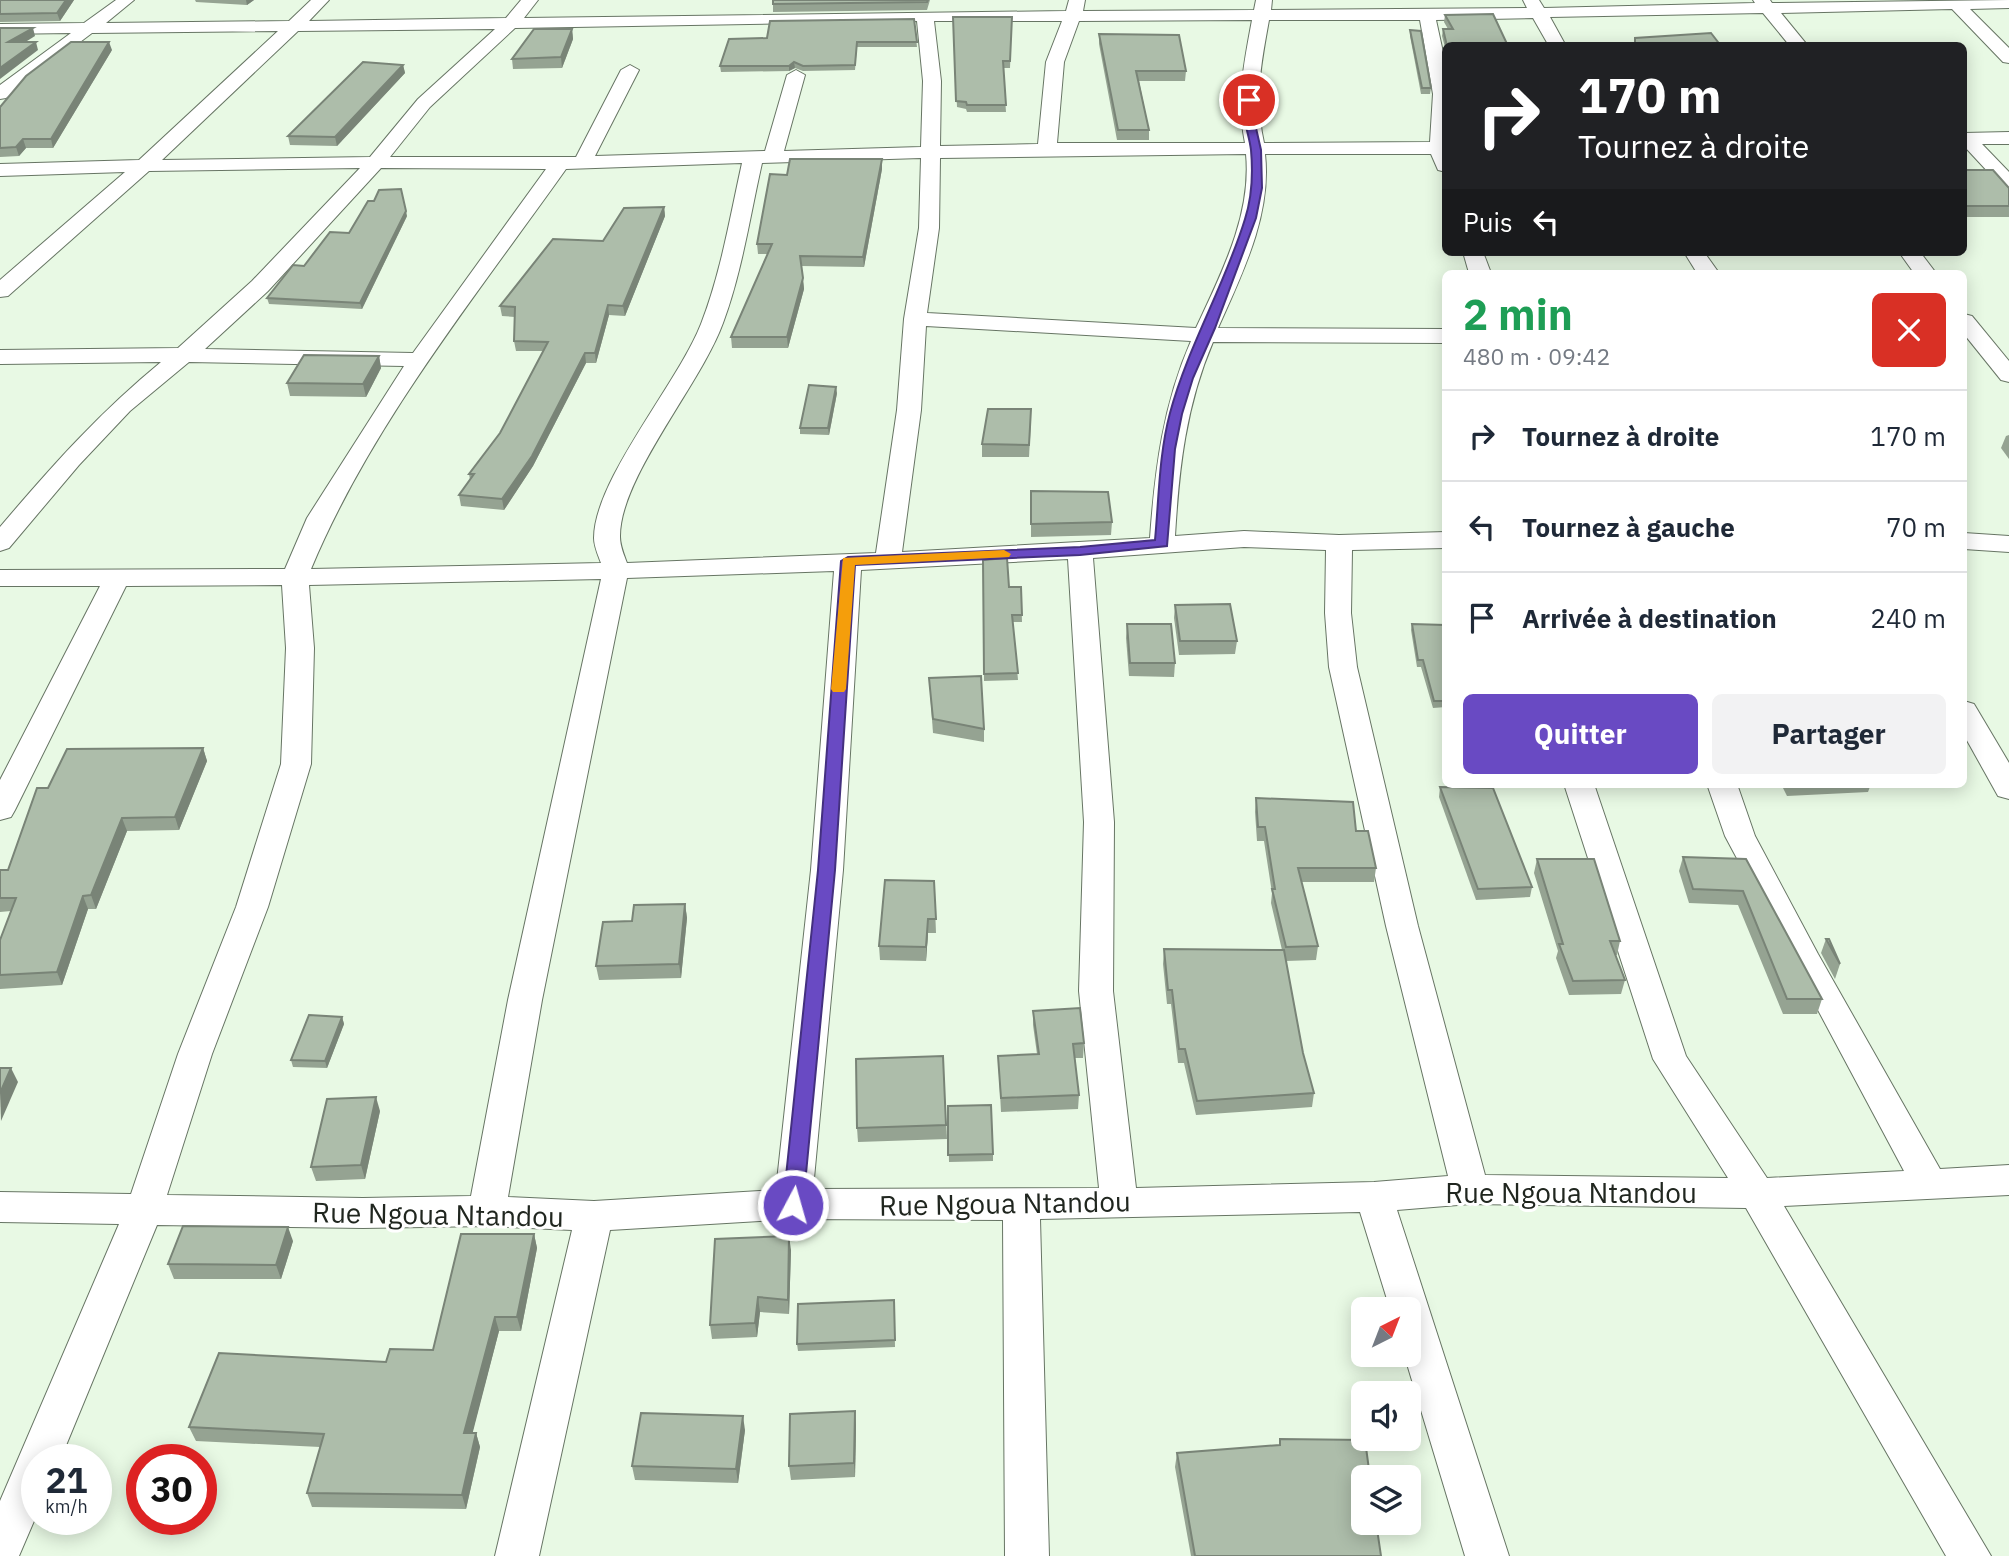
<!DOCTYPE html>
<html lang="fr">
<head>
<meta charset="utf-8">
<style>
  body { margin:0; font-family:"IBM Plex Sans",sans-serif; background:#f2f2f3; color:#1f2937; height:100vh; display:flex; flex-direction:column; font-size:26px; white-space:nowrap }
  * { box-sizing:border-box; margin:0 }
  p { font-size:23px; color:#747a83 }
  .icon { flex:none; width:38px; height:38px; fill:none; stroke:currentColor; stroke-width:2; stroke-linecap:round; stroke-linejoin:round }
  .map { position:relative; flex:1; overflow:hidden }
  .drawer { position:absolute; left:1442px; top:270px; width:525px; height:518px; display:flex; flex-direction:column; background:#fff; border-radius:10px; box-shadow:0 4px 18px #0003 }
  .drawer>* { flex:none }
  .top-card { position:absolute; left:1442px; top:42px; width:525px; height:214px; border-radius:10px; box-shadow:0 4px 18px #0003; background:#202124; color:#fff; overflow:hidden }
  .needle { width:46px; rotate:42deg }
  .fabs { position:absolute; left:1351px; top:1297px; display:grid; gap:14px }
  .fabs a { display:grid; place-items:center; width:70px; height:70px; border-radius:10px; background:#fff; box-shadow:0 4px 18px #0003; font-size:35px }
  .speed { position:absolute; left:21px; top:1444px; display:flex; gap:14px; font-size:35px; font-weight:700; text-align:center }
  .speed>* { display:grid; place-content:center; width:91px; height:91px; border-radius:50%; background:#fff; box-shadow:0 4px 18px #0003; line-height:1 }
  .speed small { font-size:18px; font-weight:400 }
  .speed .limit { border:10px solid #d22; background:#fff; color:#111 }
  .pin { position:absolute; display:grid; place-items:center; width:60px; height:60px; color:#fff; margin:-30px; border:4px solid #fff; border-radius:50%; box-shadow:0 2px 7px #0007 }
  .me { position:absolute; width:77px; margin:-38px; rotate:6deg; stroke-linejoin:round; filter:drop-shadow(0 0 5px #0008) }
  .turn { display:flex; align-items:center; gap:24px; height:147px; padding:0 21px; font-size:32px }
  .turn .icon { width:91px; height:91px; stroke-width:2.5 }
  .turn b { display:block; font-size:49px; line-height:60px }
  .then { display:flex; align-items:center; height:66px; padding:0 21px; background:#0003; gap:14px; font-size:26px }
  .round { display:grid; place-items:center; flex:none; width:74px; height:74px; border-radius:10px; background:#f2f2f3 }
  .head { display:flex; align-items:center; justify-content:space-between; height:119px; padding:0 21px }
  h1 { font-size:42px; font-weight:700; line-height:52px; color:#1e9e55 }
  .primary-button { display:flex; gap:14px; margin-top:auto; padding:14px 21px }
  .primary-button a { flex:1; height:80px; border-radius:10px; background:#694ac3; color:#fff; font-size:28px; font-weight:700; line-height:80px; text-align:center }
  .primary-button a+a { background:#f2f2f3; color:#1f2937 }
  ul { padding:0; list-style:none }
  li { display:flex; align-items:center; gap:21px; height:91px; padding:0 21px; border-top:2px solid #e0e1e3 }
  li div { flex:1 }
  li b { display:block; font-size:26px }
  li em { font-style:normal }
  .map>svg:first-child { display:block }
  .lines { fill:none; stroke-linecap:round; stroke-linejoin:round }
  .minor-casing { stroke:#677564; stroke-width:2 }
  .minor { fill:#fff; fill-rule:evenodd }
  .wall { fill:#95a392 }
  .shaded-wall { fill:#798477 }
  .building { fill:#adbdaa; stroke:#798477; stroke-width:2 }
  .route { fill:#694ac3; stroke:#44307f; stroke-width:2 }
  .slow { fill:#f59e0b }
  .labels { text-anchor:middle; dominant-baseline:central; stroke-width:6; stroke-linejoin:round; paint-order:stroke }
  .near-street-label { font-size:28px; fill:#20261f; stroke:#fff }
</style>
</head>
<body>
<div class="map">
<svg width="2009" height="1556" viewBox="0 0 2009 1556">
  <rect width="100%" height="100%" fill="#e8f9e4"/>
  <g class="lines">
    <g class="minor-casing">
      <g id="minor">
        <path d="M116 0H134L106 23 289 21 311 0H329L309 21 506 18 521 0H538L524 18 1066 11 1069 0H1085L1083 11 1254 10 1256 0H1272L1271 10 1527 8 1523 0H1539L1544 8 1755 3 1753 0H1770L1772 3 2009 0V8L1970 9 2009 48V63L2003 62 1952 9 1781 13 1808 46H1790L1763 13 1550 17 1566 46H1549L1533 18 1436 20 1446 66V172L1438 170 1431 154H1265C1272 215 1242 274 1218 328L1446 329V343L1213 342C1186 405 1179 468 1175 536L1244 531 1339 535 1446 532V548L1352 550 1351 613 1357 667 1418 926 1485 1175 1728 1178 1653 1059 1564 784H1594L1686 1056 1767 1178 1904 1171 1725 836 1707 784H1737L1755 836 1818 954 1940 1169 2009 1165V1195L1784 1206 1991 1556H1946L1746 1208 1470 1204 1397 1210 1509 1556H1465L1404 1354H1409V1309H1390L1360 1212 1040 1219 1049 1556H1005L1003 1220 793 1219 610 1230 539 1556H495L572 1230 487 1226 363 1228 157 1225 60 1460H37V1514L19 1556H0V1501L119 1224 0 1222V1192L131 1194 178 1054 236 907 281 764 286 648 282 585 126 586 15 810 11 817 0 820V780L100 586H0V570L285 569 307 518 404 366 189 362 130 411 79 465 9 548 0 551V527C51 467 100 412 161 362L0 364V350L178 348 252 281 360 168 149 171 8 296 0 297V280L125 172 0 176V164L139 160 278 31 92 33 6 98 0 99V85L71 33 0 34V24L84 23ZM1252 20C1244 64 1236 98 1245 143H1057L1064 62 1079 21ZM1269 20H1420L1433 94 1430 142 1264 143C1254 98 1261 64 1269 20ZM917 21 923 81 921 147 784 151 805 75 796 70 787 75 765 151 595 156 639 70 630 65 621 70 576 157H390L430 107 515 28ZM934 21H1062L1046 62 1038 144 940 146 941 81ZM495 29 418 99 370 157 162 160 298 31ZM1246 154C1252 215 1221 274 1196 328L927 313 939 228 940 158ZM921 158 919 228 904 319 897 410 876 553 627 563C624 555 620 546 620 537 619 478 701 384 723 323 742 272 750 216 762 163ZM742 163C730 217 721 273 701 324 678 383 594 480 594 538 594 546 598 555 601 563L311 569C371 425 476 296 566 169ZM381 168 546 169 413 353 205 349 268 291ZM926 326 1191 341C1163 405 1155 469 1150 538L902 552 921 410ZM1244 547 1326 550 1325 613 1329 667 1386 926 1448 1176 1374 1182 1136 1188 1113 991 1114 822 1093 558ZM1068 559 1084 822 1079 991 1099 1188 813 1189 843 870 861 570ZM834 571 811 870 776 1190 594 1201 508 1197 542 1000 627 578ZM601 579 508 1000 471 1196 363 1198 167 1195 212 1054 268 907 311 764 314 648 309 585Z"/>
        <polygon points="2009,132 2009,144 1982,144 2009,172 2009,189 2002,187 1964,146 1964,133"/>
        <polygon points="1463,252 1483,252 1491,273 1469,273"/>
        <polygon points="1684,252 1704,252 1719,273 1697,273"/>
        <polygon points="1899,252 1920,252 1936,273 1914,273"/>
        <polygon points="1964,314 1972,316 2009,361 2009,382 2001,380 1964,334"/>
        <polygon points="1964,533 2009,536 2009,552 1964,549"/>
        <polygon points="1964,701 1974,704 2009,763 2009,799 1998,796 1964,735"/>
      </g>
    </g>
    <use href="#minor" class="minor"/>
  </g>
  <g class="wall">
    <polygon points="0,0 74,0 60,21 0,22"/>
    <polygon points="195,0 254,0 247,5 196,2"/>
    <polygon points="930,0 927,10 773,12 773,4"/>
    <polygon points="1445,15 1508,46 1446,46 1446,51 1442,36 1443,29 1448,29 1444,22"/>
    <polygon points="953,17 1012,17 1010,68 1003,68 1006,112 967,112 966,109 957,107"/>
    <polygon points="914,19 917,47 857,47 855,70 803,71 795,68 789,71 721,72 720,66 767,38"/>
    <polygon points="572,29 573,39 562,68 513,69 512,59"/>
    <polygon points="1410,30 1431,88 1430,94 1421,94 1410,36"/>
    <polygon points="1099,34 1186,71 1185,81 1139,81 1149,130 1149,140 1117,140 1099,44"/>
    <polygon points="112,50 53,148 26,148 19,156 0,157 0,107"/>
    <polygon points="403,65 405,73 337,146 290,145 288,136"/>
    <polygon points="882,159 882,169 864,267 801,266 804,289 788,348 732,348 731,337 768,254 758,254 757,244 787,175"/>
    <polygon points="1964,170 2009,188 2009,217 1964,217"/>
    <polygon points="664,207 665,216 625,316 609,315 596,363 586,363 533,466 504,510 461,506 459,495 470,480 469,474 500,433 543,351 516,351 514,341 515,317 502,316 500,306 603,241"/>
    <polygon points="407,216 362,309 269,304 267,298 304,266 349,233"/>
    <polygon points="379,356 381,368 366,397 290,396 287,383"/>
    <polygon points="837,393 829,435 800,434 800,428"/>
    <polygon points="1031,421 1029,457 982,457 982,444"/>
    <polygon points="2009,435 2009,459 2001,448 2006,436"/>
    <polygon points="1031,491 1112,522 1111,535 1031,537"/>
    <polygon points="983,560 1009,587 1021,587 1022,622 1013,622 1018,680 984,681"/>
    <polygon points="1175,605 1237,641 1235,654 1179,655 1174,618"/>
    <polygon points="1127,624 1175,663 1174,677 1129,676 1126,638"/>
    <polygon points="1412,624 1445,625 1446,707 1433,708 1421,667 1417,667 1411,630"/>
    <polygon points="929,678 984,729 984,742 933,733"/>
    <polygon points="203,748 207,761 179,830 127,831 96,909 88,909 62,985 0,989 0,940 11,911 0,912 0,870 8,870 48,788"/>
    <polygon points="1781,784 1871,784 1868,792 1787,796"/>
    <polygon points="1440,787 1532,887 1530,897 1476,900 1439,797"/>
    <polygon points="1256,798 1356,831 1376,868 1374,882 1301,882 1318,946 1316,960 1286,961 1303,1053 1314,1093 1312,1107 1196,1115 1184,1063 1178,1063 1171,1004 1167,1004 1163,964 1164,949 1282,950 1271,903 1272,893 1264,841 1257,841 1255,812"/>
    <polygon points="1683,857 1746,859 1822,999 1817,1014 1783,1014 1738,905 1689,903 1679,871"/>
    <polygon points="1537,859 1620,941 1617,955 1616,955 1625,980 1621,994 1569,995 1556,958 1558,951 1534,873"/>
    <polygon points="934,881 936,933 928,933 926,961 880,960 879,946"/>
    <polygon points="685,904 687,918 681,978 599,980 596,966 632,921"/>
    <polygon points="1826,939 1840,964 1835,979 1821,953"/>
    <polygon points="1033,1011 1084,1043 1083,1058 1075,1058 1079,1095 1078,1109 1001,1112 998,1056 1037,1054 1033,1025"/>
    <polygon points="342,1017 344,1024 327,1068 293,1067 291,1060"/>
    <polygon points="943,1056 947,1139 858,1142 857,1128"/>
    <polygon points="948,1106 993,1154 993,1161 949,1162"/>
    <polygon points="380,1111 365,1179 316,1181 311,1167"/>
    <polygon points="534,1234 537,1248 521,1331 499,1331 472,1433 476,1433 480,1447 466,1509 312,1507 307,1493 320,1447 196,1441 189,1427 386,1362 433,1350"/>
    <polygon points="293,1241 281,1279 174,1279 168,1264"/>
    <polygon points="791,1250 789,1314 760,1312 757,1337 712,1339 710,1325"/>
    <polygon points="894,1300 895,1347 798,1351 797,1344"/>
    <polygon points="855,1411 856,1425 855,1477 791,1480 789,1466"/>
    <polygon points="745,1430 738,1483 635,1480 632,1466"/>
    <polygon points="1280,1439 1381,1556 1191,1556 1175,1467 1177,1453 1279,1445"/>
  </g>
  <g class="shaded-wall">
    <polygon points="66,0 74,0 60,21 57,13"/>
    <polygon points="246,0 254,0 247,5"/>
    <polygon points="33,28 35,36 11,51 8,42"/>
    <polygon points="572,29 573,39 562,68 561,57"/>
    <polygon points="36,42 38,50 0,79 0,68"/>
    <polygon points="109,42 112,50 53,148 51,139"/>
    <polygon points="794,62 795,68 789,71 789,66"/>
    <polygon points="403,65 405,73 337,146 335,137"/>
    <polygon points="23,139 26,148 19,156 16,147"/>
    <polygon points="882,159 882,169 864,267 863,257"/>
    <polygon points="664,207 665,216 625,316 623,306"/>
    <polygon points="406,211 407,216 362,309 360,303"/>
    <polygon points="803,278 804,289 788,348 787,337"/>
    <polygon points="608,305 609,315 596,363 595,353"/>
    <polygon points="585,353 586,363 533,466 504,510 502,499"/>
    <polygon points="379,356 381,368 366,397 363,384"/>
    <polygon points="836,387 837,393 829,435 828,428"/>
    <polygon points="203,748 207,761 179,830 175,817"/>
    <polygon points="122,818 127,831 96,909 91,895"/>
    <polygon points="83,896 88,909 62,985 57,972"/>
    <polygon points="685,904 687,918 681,978 679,964"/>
    <polygon points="928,919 928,933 926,961 926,947"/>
    <polygon points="342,1017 344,1024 327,1068 325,1061"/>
    <polygon points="11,1068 18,1082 1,1121 0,1093"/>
    <polygon points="376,1097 380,1111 365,1179 361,1165"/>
    <polygon points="288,1227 293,1241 281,1279 276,1265"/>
    <polygon points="534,1234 537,1248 521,1331 517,1317"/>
    <polygon points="789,1236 791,1250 789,1314 788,1300"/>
    <polygon points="758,1297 760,1312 757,1337 755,1323"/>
    <polygon points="495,1317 499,1331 469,1447 464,1433"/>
    <polygon points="855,1411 856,1425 855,1477 854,1463"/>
    <polygon points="743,1416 745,1430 738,1483 736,1469"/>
    <polygon points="476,1433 480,1447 466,1509 462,1495"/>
  </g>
  <g class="building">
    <polygon points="0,0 66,0 57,13 0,14"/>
    <polygon points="773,0 928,0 927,2 773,4"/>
    <polygon points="1493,14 1508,46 1447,46 1443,29 1453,29 1445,15"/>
    <polygon points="953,17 1012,17 1010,61 1003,61 1006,105 967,105 966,102 956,101"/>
    <polygon points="914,19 917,42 857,42 855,65 803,66 794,62 789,66 720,66 729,39 767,38 770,21"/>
    <polygon points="0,28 33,28 8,42 36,42 0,68"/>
    <polygon points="534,29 572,29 561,57 512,59"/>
    <polygon points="1410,30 1421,31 1431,88 1422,88"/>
    <polygon points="1711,33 1721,46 1635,46 1635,38"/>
    <polygon points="1099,34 1179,35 1186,71 1136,71 1149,130 1118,130"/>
    <polygon points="71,42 109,42 51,139 23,139 16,147 0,148 0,107 26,76"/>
    <polygon points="363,62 403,65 335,137 288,136"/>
    <polygon points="790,159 882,159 863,257 800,256 803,278 787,337 731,337 772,244 757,244 770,174 787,175"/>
    <polygon points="1964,170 1993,170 2009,188 2009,206 1964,206"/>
    <polygon points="401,189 406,211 360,303 267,298 293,265 304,266 330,232 349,233 368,201 374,201 379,190"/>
    <polygon points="664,207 623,306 608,305 595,353 585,353 532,456 502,499 459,495 474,474 469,474 500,433 548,342 514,341 515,307 500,306 553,239 603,241 624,208"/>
    <polygon points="304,355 379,356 363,384 287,383"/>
    <polygon points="809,385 836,387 828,428 800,428"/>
    <polygon points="988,409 1031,409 1029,445 982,444"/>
    <polygon points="1031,491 1108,492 1112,522 1031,524"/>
    <polygon points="1007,558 1009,587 1021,587 1022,615 1012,615 1018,673 984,674 983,560"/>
    <polygon points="1230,604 1237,641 1180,641 1175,605"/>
    <polygon points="1127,624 1171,624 1175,663 1130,663"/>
    <polygon points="1412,624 1445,625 1446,701 1434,701 1423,660 1418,660"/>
    <polygon points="981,676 984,729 933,719 929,678"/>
    <polygon points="203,748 175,817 122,818 91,895 83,896 57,972 0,975 0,940 16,898 0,898 0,870 8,870 37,788 48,788 67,749"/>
    <polygon points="1440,787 1493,788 1532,887 1478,889"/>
    <polygon points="1256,798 1353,802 1356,831 1368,831 1376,868 1298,868 1318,946 1286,947 1272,889 1275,889 1265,827 1258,827"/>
    <polygon points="1683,857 1746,859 1822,999 1787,999 1743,891 1693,889"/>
    <polygon points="1537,859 1594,859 1620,941 1610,941 1625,980 1573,981 1559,944 1563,944"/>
    <polygon points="885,880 934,881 936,919 928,919 926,947 879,946"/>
    <polygon points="685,904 679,964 596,966 603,922 632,921 634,905"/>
    <polygon points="1826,939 1829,939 1840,964"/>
    <polygon points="1164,949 1284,950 1303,1053 1314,1093 1197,1101 1185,1049 1179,1049 1172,990 1168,990"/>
    <polygon points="1080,1008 1084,1043 1073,1044 1079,1095 1001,1098 998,1056 1039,1054 1033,1011"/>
    <polygon points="309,1015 342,1017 325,1061 291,1060"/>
    <polygon points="943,1056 946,1125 857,1128 856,1059"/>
    <polygon points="0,1068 11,1068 0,1093"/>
    <polygon points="376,1097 361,1165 311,1167 327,1099"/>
    <polygon points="991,1105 993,1154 948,1155 948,1106"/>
    <polygon points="183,1226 288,1227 276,1265 168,1264"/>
    <polygon points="461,1234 534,1234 517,1317 495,1317 464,1433 476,1433 462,1495 307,1493 324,1434 189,1427 219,1353 386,1362 390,1349 433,1350"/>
    <polygon points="789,1236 788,1300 758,1297 755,1323 710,1325 715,1239"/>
    <polygon points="894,1300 895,1340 797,1344 798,1304"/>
    <polygon points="855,1411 854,1463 789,1466 790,1414"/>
    <polygon points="641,1413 743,1416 736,1469 632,1466"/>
    <polygon points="1280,1439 1365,1440 1370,1477 1363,1477 1363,1522 1376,1522 1381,1556 1195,1556 1177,1453 1280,1445"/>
  </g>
  <path class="route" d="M1245 98 1253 100V115L1261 150 1262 188 1256 218 1215 328 1193 378 1182 414 1175 449 1167 546 1080 555 855 565 835 870 803 1205 800 1210 793 1212 786 1210 783 1205 818 870 841 561 848 557 1080 547 1155 540C1159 498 1159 454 1170 413 1188 346 1225 285 1245 219 1252 197 1253 172 1251 150 1249 132 1240 115 1245 98Z"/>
  <polygon class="slow" points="1004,550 1011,554 1009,557 855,565 846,689 844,692 833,692 831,689 843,558"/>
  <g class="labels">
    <g class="near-street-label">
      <text x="1571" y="1192">Rue Ngoua Ntandou</text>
      <text transform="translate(1005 1203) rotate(-1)">Rue Ngoua Ntandou</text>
      <text transform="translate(438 1214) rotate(1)">Rue Ngoua Ntandou</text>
    </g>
  </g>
</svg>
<div class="fabs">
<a><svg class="needle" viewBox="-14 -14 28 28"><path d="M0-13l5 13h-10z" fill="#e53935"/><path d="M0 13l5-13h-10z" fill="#747a83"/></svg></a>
<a><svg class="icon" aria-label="sound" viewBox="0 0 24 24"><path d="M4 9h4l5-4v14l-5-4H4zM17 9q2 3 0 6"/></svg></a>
<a><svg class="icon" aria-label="layers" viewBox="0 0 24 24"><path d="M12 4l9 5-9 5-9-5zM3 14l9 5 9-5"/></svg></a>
</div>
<div class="speed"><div>21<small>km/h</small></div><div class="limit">30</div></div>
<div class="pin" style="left:1249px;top:100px;background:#d93025"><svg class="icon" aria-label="arrive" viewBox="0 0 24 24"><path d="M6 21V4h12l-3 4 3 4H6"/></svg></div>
<svg class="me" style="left:793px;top:1205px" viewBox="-20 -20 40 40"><circle r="17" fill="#694ac3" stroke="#fff" stroke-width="3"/><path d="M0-11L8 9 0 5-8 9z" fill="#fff"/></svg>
<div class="top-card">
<div class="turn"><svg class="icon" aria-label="right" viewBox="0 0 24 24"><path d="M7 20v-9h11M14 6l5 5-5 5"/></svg><div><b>170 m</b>Tournez à droite</div></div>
<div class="then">Puis<svg class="icon" aria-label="left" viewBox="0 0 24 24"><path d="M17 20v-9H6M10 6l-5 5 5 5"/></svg></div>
</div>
<section class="drawer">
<div class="head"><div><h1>2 min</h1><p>480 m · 09:42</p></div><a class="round" style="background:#d93025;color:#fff"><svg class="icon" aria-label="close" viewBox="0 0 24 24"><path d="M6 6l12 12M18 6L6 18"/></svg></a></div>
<ul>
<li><svg class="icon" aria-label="right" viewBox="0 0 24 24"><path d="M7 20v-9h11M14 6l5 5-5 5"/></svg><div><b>Tournez à droite</b></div><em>170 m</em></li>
<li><svg class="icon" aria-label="left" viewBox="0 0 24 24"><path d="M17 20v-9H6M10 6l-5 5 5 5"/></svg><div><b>Tournez à gauche</b></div><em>70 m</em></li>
<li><svg class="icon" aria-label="arrive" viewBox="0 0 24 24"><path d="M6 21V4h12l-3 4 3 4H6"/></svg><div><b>Arrivée à destination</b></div><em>240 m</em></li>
</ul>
<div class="primary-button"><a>Quitter</a><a>Partager</a></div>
</section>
</div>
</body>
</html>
